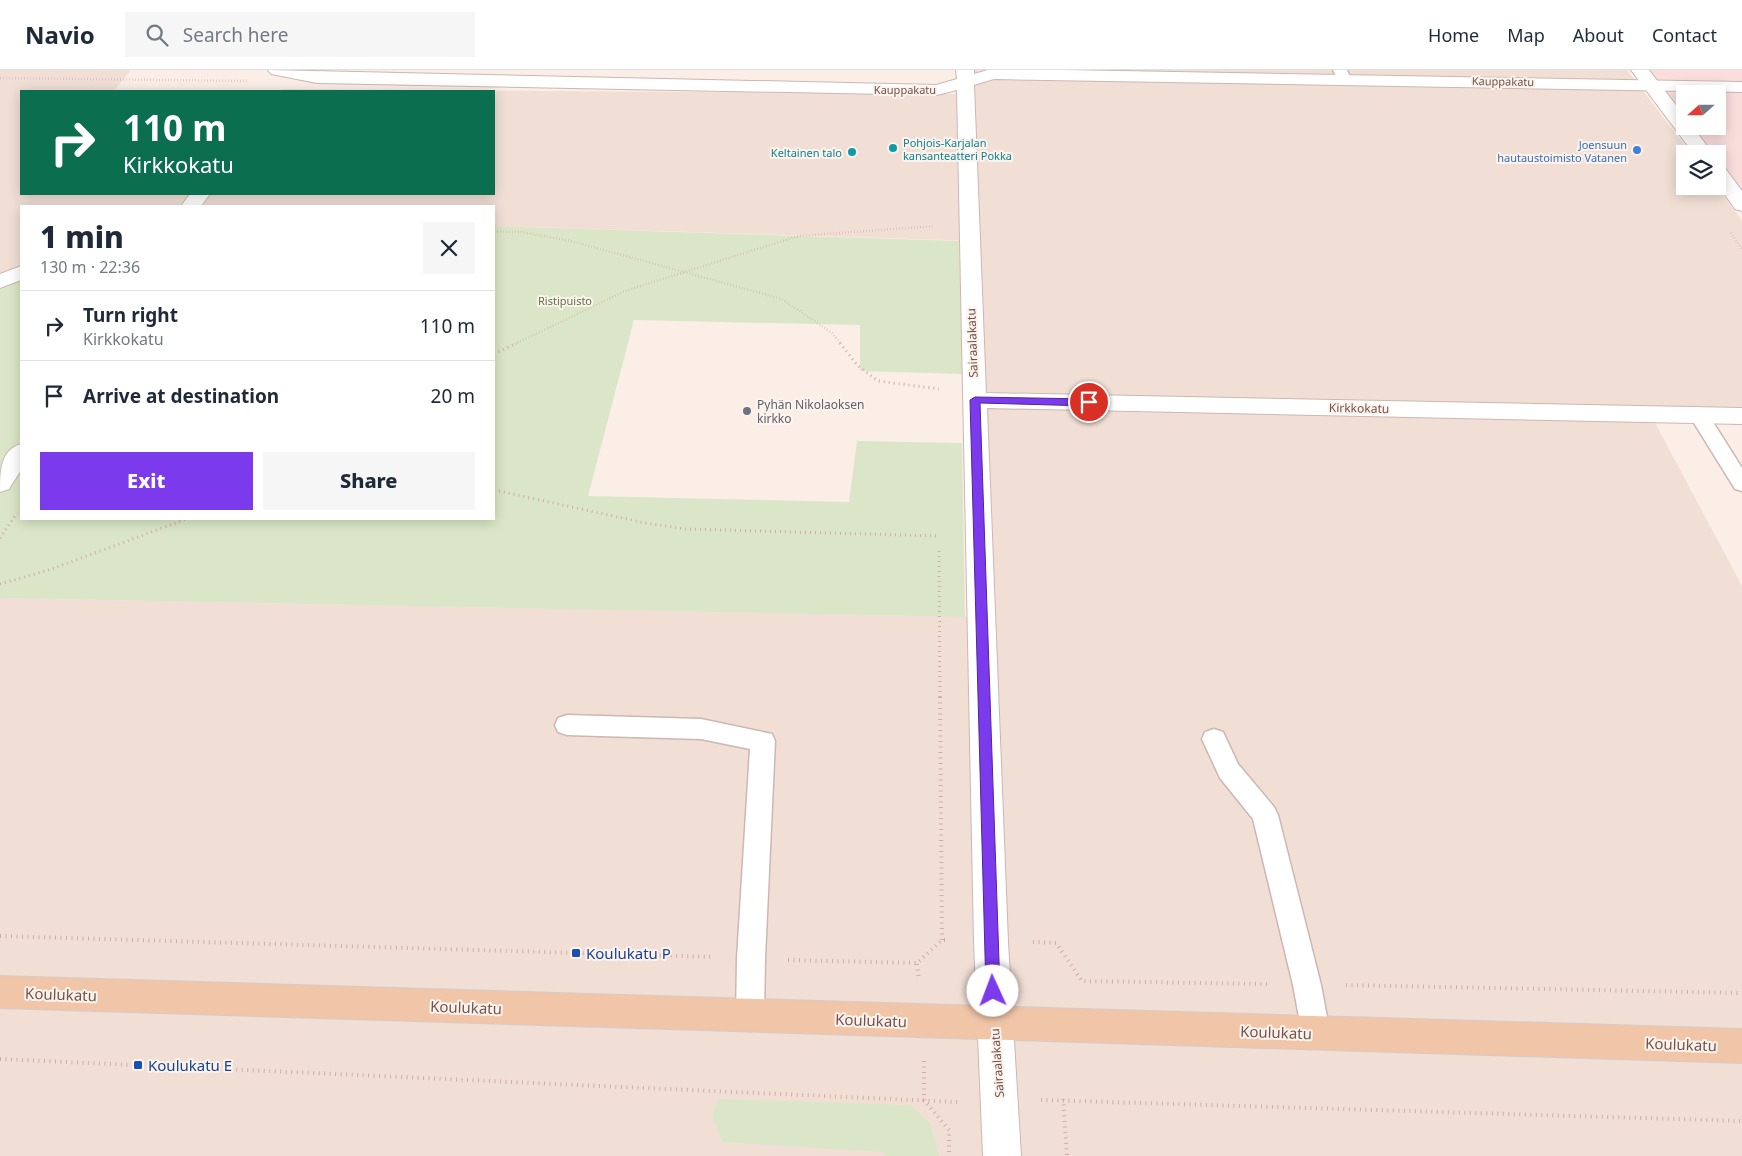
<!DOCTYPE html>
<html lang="en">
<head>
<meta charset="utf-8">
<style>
  body { margin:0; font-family:"Noto Sans",sans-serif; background:#f6f6f7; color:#1f2937; height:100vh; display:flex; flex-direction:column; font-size:19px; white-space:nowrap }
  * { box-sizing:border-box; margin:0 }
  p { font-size:16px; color:#747a83 }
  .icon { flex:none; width:28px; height:28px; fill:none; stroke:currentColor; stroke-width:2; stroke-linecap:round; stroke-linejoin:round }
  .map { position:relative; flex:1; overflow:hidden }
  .drawer { position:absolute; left:20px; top:135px; width:475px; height:315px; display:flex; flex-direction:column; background:#fff; border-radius:0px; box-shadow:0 2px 12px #0003 }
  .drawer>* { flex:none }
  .top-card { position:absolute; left:20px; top:20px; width:475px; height:105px; border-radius:0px; box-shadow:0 2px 12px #0003; background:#0b6e4f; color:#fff; overflow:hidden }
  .needle { width:32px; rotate:249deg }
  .controls { position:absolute; left:1676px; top:15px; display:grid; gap:10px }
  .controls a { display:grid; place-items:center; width:50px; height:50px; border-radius:0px; background:#fff; box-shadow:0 2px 12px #0003; font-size:25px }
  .pin { position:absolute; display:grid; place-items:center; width:42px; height:42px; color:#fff; margin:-21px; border:2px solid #fff; border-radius:50%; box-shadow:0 1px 5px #0007 }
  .me { position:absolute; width:55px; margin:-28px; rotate:358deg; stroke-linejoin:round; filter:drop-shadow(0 0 4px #0008) }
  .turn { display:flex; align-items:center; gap:18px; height:105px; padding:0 20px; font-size:22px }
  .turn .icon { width:65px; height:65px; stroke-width:2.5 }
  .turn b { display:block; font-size:35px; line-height:42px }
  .round { display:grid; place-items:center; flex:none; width:52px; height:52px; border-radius:0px; background:#f6f6f7 }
  .headline { display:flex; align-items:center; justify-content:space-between; height:85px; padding:0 20px }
  h1 { font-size:30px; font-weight:800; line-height:38px }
  .primary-button { display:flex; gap:10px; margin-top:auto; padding:10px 20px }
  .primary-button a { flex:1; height:58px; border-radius:0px; background:#7c3aed; color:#fff; font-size:20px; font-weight:800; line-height:58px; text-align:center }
  .primary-button a+a { background:#f6f6f7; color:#1f2937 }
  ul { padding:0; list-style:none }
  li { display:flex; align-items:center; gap:15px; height:70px; padding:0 20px; border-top:1px solid #e0e1e3 }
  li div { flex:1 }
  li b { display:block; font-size:19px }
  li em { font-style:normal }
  header { display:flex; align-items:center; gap:30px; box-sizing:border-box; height:70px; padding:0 25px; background:#fff; border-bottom:1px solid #e0e1e3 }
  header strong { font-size:24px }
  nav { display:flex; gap:28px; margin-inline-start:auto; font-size:18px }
  .search { width:350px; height:45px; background:#f6f6f7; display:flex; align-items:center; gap:12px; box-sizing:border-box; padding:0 18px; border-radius:0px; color:#747a83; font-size:19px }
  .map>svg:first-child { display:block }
  .residential { fill:#f1dfd6 }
  .commercial { fill:#f9dedc }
  .green { fill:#dae6c7 }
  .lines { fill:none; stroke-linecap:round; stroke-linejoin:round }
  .lane-casing { stroke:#cdb7b1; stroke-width:3 }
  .street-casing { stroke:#cdb7b1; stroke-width:2 }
  .secondary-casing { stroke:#cfb6af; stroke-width:2 }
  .primary-casing { stroke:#d4cbca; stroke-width:2 }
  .path-far2 { stroke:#d1aca5; stroke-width:2.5; stroke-dasharray:0.5 2.5; stroke-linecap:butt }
  .path-far1 { stroke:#d1aca5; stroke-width:3; stroke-dasharray:1 4; stroke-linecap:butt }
  .path { stroke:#d1aca5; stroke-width:4; stroke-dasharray:1 4.5; stroke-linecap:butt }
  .lane { fill:#fff; fill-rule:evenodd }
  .street { fill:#fff; fill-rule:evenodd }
  .secondary { fill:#fff; fill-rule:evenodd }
  .primary { fill:#f1c5a7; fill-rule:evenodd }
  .route { fill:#7c3aed; stroke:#51269a }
  .culture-dot { fill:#0f9aa8; stroke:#fdf3ed; stroke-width:2 }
  .shop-dot { fill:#3f7fe0; stroke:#fdf3ed; stroke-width:2 }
  .worship-dot { fill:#6b7280; stroke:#fdf3ed; stroke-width:2 }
  .transit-dot { fill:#1a4fb4; stroke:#fdf3ed; stroke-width:2 }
  .labels { text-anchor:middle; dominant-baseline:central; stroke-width:4; stroke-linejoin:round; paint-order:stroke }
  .far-street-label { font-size:11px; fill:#71534e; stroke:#fdf3ed }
  .far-culture-label { font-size:11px; fill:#0d838f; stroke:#fdf3ed; text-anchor:start }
  .far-shop-label { font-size:11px; fill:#366cbe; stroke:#fdf3ed; text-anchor:end }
  .far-park-label { font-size:11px; fill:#5f7548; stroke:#fdf3ed }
  .street-label { font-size:12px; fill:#71534e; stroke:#fdf3ed }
  .worship-label { font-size:12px; fill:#5b616d; stroke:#fdf3ed; text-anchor:start }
  .near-transit-label { font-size:15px; fill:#164399; stroke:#fdf3ed; text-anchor:start }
  .near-street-label { font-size:15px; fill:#71534e; stroke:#fdf3ed }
</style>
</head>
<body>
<header>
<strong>Navio</strong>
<div class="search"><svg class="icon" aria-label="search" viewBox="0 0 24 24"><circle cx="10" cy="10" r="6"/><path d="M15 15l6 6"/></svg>Search here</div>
<nav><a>Home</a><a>Map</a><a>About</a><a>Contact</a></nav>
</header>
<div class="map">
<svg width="1742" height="1086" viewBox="0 0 1742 1086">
  <rect width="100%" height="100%" fill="#faeee7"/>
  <g class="residential">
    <polygon points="0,0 131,0 114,21 21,21 21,124 494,124 494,21 281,21 283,19 959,24 959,0 1627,0 1691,84 1685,84 1685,116 1716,116 1742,151 1742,341 983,325 978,171 494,156 494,136 21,136 21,197 0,207"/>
    <polygon points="980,337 1653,349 1742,516 1742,1086 0,1086 0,528 987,547"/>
  </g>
  <polygon class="commercial" points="1650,0 1742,0 1742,122 1718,89 1718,84 1713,84 1693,56 1718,56 1718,24 1685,24 1685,46"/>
  <g class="green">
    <polygon points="494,156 959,171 963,304 860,301 860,255 634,250 588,426 849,432 857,371 962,373 965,547 0,528 0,207 21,197 21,449 494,449"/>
    <polygon points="718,1029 911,1035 930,1053 939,1086 887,1086 881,1082 722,1072 712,1045"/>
  </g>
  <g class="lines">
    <g class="lane-casing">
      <g id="lane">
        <polygon points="1333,0 1347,0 1351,9 1344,13 1339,12"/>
        <polygon points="1699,339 1706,341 1742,398 1742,421 1735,419 1689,345 1692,341"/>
        <polygon points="567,645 701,649 772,664 775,671 765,888 764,947 760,957 750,961 740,957 736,947 737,888 750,679 701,669 567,665 558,662 555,655 558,648"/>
        <polygon points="1214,659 1223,662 1238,694 1274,737 1278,745 1321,915 1330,963 1326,973 1316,977 1306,973 1302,963 1293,915 1253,749 1220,708 1202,669 1205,662"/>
      </g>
    </g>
    <g class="street-casing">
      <g id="street">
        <polygon points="268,0 936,15 957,9 956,0 974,0 974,4 988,0 1064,0 1742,12 1742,22 994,9 974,15 986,323 1742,338 1742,354 987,338 1008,872 1021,1086 983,1086 974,872 957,20 937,25 317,13 271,4"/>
        <polygon points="190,124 210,124 201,136 181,136"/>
        <polygon points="21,196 21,210 0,218 0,204"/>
        <path d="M21 374V400L9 419 0 422C0 402 0 380 21 374Z"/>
      </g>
    </g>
    <g class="secondary-casing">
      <g id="secondary">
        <polygon points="1631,0 1649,0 1685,47 1685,56 1692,56 1713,84 1694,84"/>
        <polygon points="1718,96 1725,98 1742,121 1742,141 1735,139 1718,115"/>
      </g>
    </g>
    <g class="primary-casing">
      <polygon id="primary" points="0,906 1742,959 1742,993 0,938"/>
    </g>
    <g class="path-far2">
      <polyline points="0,8 247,11"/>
      <polyline points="494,162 521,162 571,171 782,229 832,263 841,274"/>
      <polyline points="1731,163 1742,179"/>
      <polyline points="515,274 625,221 798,166 935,156"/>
    </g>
    <g class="path-far1">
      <polyline points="840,273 857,295 878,311 939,319"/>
      <polyline points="494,284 517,273"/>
      <polyline points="494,420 645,453 686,459 939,466"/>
      <polyline points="0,468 17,443"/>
      <polyline points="939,481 940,628"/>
      <polyline points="0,514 52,499 186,449"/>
    </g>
    <g class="path">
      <polyline points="940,627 942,870"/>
      <polyline points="0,866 714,887"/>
      <polyline points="1033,872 1056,873 1082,911 1267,914"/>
      <polyline points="788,890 917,893 942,870 949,870"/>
      <polyline points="917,894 919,910"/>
      <polyline points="1346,915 1742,923"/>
      <polyline points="0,989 957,1032"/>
      <polyline points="924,991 924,1030 949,1060 949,1086"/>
      <polyline points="1063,1029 1067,1086"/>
      <polyline points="1041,1030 1742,1051"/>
    </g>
    <use href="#lane" class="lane"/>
    <use href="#street" class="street"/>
    <use href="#secondary" class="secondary"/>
    <use href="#primary" class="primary"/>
  </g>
  <polygon class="route" points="975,327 1089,329 1094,332 1089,336 980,333 1000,921 998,926 993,928 988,926 986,921 970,330"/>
  <g class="culture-dot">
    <circle cx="893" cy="78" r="5"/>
    <circle cx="852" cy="82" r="5"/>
  </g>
  <circle class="shop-dot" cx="1637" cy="80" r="5"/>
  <circle class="worship-dot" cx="747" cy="341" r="5"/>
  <g class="transit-dot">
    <rect x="571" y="878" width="10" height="10" rx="2.5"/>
    <rect x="133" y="990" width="10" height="10" rx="2.5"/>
  </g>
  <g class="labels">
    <g class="far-street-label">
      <text transform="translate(1503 11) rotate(1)">Kauppakatu</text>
      <text x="905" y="19">Kauppakatu</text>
    </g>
    <g class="far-culture-label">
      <text x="903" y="72">Pohjois-Karjalan<tspan x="903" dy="13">kansanteatteri Pokka</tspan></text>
      <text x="842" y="82" text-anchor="end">Keltainen talo</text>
    </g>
    <g class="far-shop-label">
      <text x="1627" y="74">Joensuun<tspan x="1627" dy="13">hautaustoimisto Vatanen</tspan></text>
    </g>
    <g class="far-park-label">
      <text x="565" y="230">Ristipuisto</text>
    </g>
    <g class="street-label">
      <text transform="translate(972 273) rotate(-92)">Sairaalakatu</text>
      <text transform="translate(1359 338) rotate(1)">Kirkkokatu</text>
      <text transform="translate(997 993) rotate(-94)">Sairaalakatu</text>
    </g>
    <g class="worship-label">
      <text x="757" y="334">Pyhän Nikolaoksen<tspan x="757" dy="14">kirkko</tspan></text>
    </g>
    <g class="near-transit-label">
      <text x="586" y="883">Koulukatu P</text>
      <text x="148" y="995">Koulukatu E</text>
    </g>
    <g class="near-street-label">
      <text transform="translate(61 924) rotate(2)">Koulukatu</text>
      <text transform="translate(466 937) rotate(2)">Koulukatu</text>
      <text transform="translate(871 950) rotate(2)">Koulukatu</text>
      <text transform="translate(1276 962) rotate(2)">Koulukatu</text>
      <text transform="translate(1681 974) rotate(2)">Koulukatu</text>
    </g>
  </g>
</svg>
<div class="controls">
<a><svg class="needle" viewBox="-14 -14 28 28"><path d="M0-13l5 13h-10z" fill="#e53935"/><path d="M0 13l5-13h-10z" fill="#747a83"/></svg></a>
<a><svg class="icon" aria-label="layers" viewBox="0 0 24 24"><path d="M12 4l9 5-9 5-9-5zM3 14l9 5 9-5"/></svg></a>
</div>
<div class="pin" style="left:1089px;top:332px;background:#d93025"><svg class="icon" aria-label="arrive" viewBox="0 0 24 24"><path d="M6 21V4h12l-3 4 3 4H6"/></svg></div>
<svg class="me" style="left:993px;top:921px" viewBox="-20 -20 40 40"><circle r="19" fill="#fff"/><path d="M0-13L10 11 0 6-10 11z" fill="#7c3aed"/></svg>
<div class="top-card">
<div class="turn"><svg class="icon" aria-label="right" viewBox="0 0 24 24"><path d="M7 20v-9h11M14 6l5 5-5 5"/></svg><div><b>110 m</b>Kirkkokatu</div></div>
</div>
<section class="drawer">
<div class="headline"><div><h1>1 min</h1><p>130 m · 22:36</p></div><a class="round"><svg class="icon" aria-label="close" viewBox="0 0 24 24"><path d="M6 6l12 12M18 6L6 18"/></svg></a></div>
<ul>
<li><svg class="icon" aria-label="right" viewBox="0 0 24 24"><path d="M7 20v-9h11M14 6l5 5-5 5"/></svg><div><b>Turn right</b><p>Kirkkokatu</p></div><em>110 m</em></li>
<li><svg class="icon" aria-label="arrive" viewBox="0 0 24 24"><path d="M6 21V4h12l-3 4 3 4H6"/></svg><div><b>Arrive at destination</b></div><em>20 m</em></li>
</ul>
<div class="primary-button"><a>Exit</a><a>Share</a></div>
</section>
</div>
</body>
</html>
